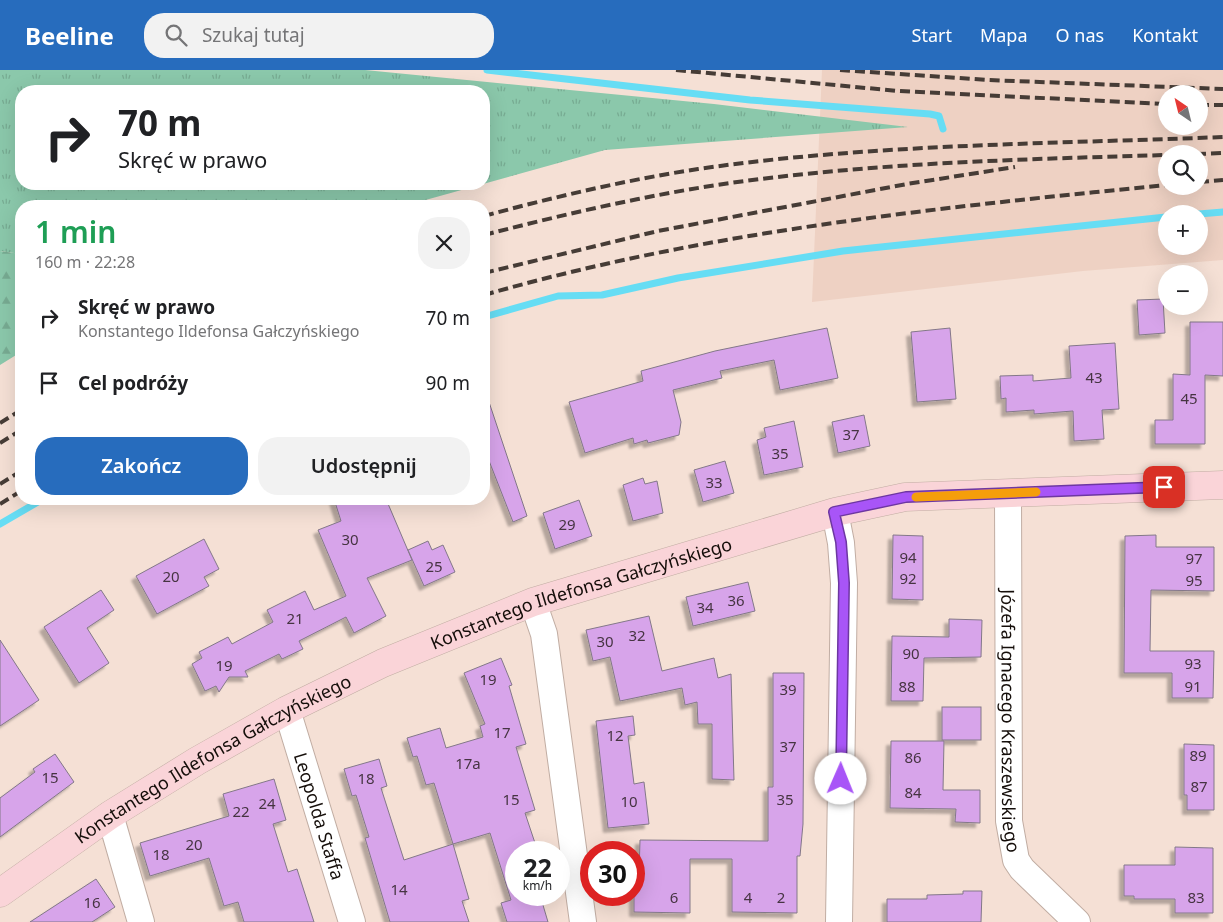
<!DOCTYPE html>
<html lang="pl">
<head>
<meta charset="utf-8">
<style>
  body { margin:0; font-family:"Noto Sans",sans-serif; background:#f2f2f2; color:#202124; height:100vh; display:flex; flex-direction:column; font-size:19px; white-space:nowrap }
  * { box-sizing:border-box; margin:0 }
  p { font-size:16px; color:#757577 }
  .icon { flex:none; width:28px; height:28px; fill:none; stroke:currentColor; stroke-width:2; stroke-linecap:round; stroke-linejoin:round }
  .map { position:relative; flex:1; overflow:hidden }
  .side { position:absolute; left:15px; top:130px; width:475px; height:305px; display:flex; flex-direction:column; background:#fff; border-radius:20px; box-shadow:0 5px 20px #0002 }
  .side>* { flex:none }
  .banner { position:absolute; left:15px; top:15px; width:475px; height:105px; border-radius:20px; box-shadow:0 5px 20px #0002; background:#fff; color:#202124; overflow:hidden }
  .needle { width:32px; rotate:325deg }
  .controls { position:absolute; left:1158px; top:15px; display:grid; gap:10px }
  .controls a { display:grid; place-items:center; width:50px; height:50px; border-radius:50%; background:#fff; box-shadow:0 5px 20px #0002; font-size:25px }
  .speed { position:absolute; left:505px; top:771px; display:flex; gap:10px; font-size:25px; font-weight:700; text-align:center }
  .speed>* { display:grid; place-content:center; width:65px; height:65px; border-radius:50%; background:#fff; box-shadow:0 5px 20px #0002; line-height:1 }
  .speed small { font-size:12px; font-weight:400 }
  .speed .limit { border:8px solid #d22; background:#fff; color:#111 }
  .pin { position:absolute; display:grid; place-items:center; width:42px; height:42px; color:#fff; margin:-21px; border-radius:10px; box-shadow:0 2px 8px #0006 }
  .me { position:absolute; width:55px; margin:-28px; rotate:1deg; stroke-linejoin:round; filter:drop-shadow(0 0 4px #0008) }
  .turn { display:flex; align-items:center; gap:18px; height:105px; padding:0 20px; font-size:22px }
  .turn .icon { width:65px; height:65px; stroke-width:2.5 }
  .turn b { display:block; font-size:35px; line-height:42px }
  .round { display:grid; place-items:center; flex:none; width:52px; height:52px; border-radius:20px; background:#f2f2f2 }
  .headline { display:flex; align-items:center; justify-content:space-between; height:85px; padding:0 20px }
  h1 { font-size:30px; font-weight:600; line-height:38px; color:#1e9e55 }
  .cta { display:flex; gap:10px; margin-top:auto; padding:10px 20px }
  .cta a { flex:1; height:58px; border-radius:20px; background:#276cbd; color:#fff; font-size:20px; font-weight:600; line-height:58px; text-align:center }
  .cta a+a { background:#f2f2f2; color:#202124 }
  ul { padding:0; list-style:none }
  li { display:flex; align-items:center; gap:15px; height:65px; padding:0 20px }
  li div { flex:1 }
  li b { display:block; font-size:19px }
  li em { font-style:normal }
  header { display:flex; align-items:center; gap:30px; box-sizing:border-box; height:70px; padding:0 25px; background:#276cbd; color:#fff }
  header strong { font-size:24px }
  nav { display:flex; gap:28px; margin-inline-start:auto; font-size:18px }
  .search { width:350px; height:45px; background:#f2f2f2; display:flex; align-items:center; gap:12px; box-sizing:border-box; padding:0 18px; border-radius:20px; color:#757577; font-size:19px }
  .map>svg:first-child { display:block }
  .built { fill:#eed1c3; fill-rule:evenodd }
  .grass { fill:url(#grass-tufts); fill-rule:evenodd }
  .forest { fill:url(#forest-firs) }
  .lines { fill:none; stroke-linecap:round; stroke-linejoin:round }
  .stream { stroke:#66ddf4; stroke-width:7 }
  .building { fill:#d7a4ea; stroke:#837888; filter:url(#shadow) }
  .street-casing { stroke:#c1ada3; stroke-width:28 }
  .secondary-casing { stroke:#c1ada3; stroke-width:29 }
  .street { stroke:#fff; stroke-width:26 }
  .secondary { stroke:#fad4d8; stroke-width:28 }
  .rail { stroke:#463c36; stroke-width:4; stroke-dasharray:10 5; stroke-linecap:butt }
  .route-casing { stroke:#6d37a1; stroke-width:12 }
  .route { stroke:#a855f7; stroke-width:9 }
  .slow { stroke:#f59e0b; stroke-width:9 }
  .labels { text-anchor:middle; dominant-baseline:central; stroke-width:5; stroke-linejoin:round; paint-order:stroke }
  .number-label { font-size:15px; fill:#463442 }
  .street-label { font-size:18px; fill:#150e0a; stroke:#ffeee5 }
</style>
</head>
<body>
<header>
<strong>Beeline</strong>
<div class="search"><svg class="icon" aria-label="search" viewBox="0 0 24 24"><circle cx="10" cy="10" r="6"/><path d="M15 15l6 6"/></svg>Szukaj tutaj</div>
<nav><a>Start</a><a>Mapa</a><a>O nas</a><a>Kontakt</a></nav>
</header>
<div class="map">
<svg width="1223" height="852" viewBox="0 0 1223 852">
  <defs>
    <pattern id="grass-tufts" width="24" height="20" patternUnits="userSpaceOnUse" patternTransform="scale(1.25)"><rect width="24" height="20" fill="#8bc8ab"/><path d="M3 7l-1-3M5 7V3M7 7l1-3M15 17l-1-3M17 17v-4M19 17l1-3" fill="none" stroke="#77ab92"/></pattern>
    <pattern id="forest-firs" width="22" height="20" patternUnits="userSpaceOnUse" patternTransform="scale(1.25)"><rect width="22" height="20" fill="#8bc8ab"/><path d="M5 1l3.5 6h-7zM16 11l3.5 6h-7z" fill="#77ab92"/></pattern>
    <filter id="shadow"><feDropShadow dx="-4.5" dy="4.5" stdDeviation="1" flood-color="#0004"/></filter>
  </defs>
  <rect width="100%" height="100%" fill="#f5e0d5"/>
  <path class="built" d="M822 0H1223V190L1083 201 812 232ZM1166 24H1199V56H1166ZM1166 84H1199V116H1166ZM1166 144H1199V176H1166Z"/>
  <path class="grass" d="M0 0H365L714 34 908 57 605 80 404 136H21V184L0 181ZM21 21H484V114H21Z"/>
  <polygon class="forest" points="0,181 21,184 21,282 0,295"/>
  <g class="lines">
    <g class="stream">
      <polyline points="487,0 750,30 930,44 939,46 943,59"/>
      <polyline points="1199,144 1223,142"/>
      <polyline points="484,247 558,226 602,225 678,208 843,181 1166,147"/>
      <polyline points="0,454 43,429"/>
    </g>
  </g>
  <g class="building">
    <polygon points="1163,229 1165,263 1139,265 1137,230"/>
    <polygon points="1190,252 1223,252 1223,306 1205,305 1205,374 1155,374 1155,350 1173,350 1173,304 1190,305"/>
    <polygon points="827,258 838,308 780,320 774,290 720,301 722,308 673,320 681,352 679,365 648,373 647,370 634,374 633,368 585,383 569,332 643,311 641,301 715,281"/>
    <polygon points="950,258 956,329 917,332 911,262"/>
    <polygon points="1115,273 1119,339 1102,340 1104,369 1074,371 1073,341 1034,344 1034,340 1006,342 1006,328 1001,329 1000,306 1033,305 1033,311 1071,308 1069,276"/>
    <polygon points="487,326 527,446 513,452 484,378 484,327"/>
    <polygon points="864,345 870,376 838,383 832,352"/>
    <polygon points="794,351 803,397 764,405 757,370 766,367 764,358"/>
    <polygon points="725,391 734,423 703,432 694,400"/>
    <polygon points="643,408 645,414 657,411 663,443 633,451 623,415"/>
    <polygon points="334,429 386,429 412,490 367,508 386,546 354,563 346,547 299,571 303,579 282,589 279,584 245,601 248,607 229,607 219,622 216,616 205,621 192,594 202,588 199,582 228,567 232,574 273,552 267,540 305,521 314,540 346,526 318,460 341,451"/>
    <polygon points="579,430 592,466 555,479 543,443"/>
    <polygon points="893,465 923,466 923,530 892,529"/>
    <polygon points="1156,465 1156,477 1214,477 1214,521 1151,520 1150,581 1214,581 1213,628 1172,628 1172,603 1124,603 1125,466"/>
    <polygon points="204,469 219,499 204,507 209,516 157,544 136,506"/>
    <polygon points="428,471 432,480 443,475 455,502 424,516 408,480"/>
    <polygon points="748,512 755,541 693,556 686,527"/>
    <polygon points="101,520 114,540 87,558 109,593 79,613 44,557"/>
    <polygon points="649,546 662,601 714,588 718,608 731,604 734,710 712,709 712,654 698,654 697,632 685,635 682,618 620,631 610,587 593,591 586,560"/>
    <polygon points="949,549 982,550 981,587 924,588 923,631 891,631 892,566 949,567"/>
    <polygon points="0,570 39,630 0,656"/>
    <polygon points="501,588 512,615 509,616 526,674 516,677 535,740 525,743 538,782 516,782 516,825 540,825 548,852 507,852 501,833 511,830 490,763 453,774 434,713 426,715 417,686 413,687 407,668 440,658 446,678 483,667 480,656 485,654 464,603"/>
    <polygon points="773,603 804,603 803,754 800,786 797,786 797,843 732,842 732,789 690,789 690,843 634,842 634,811 635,804 639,804 640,770 768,771 768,717 773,717"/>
    <rect x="942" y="637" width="39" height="33"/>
    <polygon points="633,646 635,665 628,666 634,714 644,712 649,754 608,758 596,651"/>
    <polygon points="891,671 944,671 943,720 980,720 980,753 955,752 956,739 890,738"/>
    <polygon points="1184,674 1214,675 1214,740 1187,740 1187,725 1184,725"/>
    <polygon points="55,684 74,712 0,767 0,728 35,702 33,699"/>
    <polygon points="379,689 387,716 381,718 404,790 453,774 469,829 462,831 469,852 390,852 365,768 369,767 356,725 352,726 344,699"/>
    <polygon points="274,709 286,750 273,754 288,802 297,799 314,852 244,852 238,832 224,836 209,788 150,806 140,773 229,746 223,724"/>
    <polygon points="1175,777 1213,778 1213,843 1175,843 1175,829 1134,829 1134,826 1124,826 1124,795 1175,795"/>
    <polygon points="96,809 115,837 92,852 30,852"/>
    <polygon points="963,821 982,821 981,852 887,852 887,829 927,829 927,825 963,824"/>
  </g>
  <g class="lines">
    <g class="street-casing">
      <g id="street">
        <path id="s1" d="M1008 423 1009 751 1016 790 1022 799 1077 852"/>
        <polyline points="835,442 841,473 844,513 839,852"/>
        <polyline points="533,532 544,564 583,852"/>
        <path id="s2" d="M287 640 352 852"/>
        <polyline points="110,745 141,852"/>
      </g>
    </g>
    <g class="secondary-casing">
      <g id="secondary">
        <path id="s3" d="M0 823 110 745 197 691 287 640 383 593 533 532 835 442 905 427 1223 415"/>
      </g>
    </g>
    <use href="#street" class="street"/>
    <use href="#secondary" class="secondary"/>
    <g class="rail">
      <polyline points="676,0 898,21 1166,34"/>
      <polyline points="840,0 988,10 1223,19"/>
      <polyline points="1199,35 1223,35"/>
      <polyline points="1196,84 1223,83"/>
      <polyline points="1199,112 1223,110"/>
      <path d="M484 146C554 127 626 110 698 99 871 74 1048 74 1223 67"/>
      <path d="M484 165C577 141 673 119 769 108 901 92 1034 89 1166 85"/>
      <polyline points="484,203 658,161 907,114 1015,97"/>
      <path d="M484 225C706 161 936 138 1166 115"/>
      <polyline points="0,353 21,340"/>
      <polyline points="0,373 21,360"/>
      <polyline points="0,414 21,401"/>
      <polyline points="0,434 21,421"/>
    </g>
  </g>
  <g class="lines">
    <g class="route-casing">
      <polyline id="route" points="841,709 844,513 841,472 834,442 906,427 1164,417"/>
    </g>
    <use href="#route" class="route"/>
    <polyline class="slow" points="916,427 1036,422"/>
  </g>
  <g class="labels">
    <g class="number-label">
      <text x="1094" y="307">43</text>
      <text x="1189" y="328">45</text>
      <text x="851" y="364">37</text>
      <text x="780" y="383">35</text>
      <text x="714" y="412">33</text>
      <text x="567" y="454">29</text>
      <text x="350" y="469">30</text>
      <text x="908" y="487">94</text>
      <text x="1194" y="488">97</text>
      <text x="434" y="496">25</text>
      <text x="171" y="506">20</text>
      <text x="908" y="508">92</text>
      <text x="1194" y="510">95</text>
      <text x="736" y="530">36</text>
      <text x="705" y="537">34</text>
      <text x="295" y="548">21</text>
      <text x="637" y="565">32</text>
      <text x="605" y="571">30</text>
      <text x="911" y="583">90</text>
      <text x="1193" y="593">93</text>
      <text x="224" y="595">19</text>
      <text x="488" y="609">19</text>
      <text x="907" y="616">88</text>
      <text x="1193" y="616">91</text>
      <text x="788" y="619">39</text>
      <text x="502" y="662">17</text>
      <text x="615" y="665">12</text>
      <text x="788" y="676">37</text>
      <text x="1198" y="685">89</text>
      <text x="913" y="687">86</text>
      <text x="468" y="693">17a</text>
      <text x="50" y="707">15</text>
      <text x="366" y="708">18</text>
      <text x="1199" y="716">87</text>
      <text x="913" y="722">84</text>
      <text x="511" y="729">15</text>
      <text x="785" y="729">35</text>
      <text x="629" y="731">10</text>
      <text x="267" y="733">24</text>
      <text x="241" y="741">22</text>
      <text x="194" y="774">20</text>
      <text x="161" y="784">18</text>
      <text x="399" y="819">14</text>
      <text x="674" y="827">6</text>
      <text x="748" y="827">4</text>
      <text x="781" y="827">2</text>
      <text x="1196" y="827">83</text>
      <text x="92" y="832">16</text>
    </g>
    <g class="street-label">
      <text stroke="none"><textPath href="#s3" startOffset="658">Konstantego Ildefonsa Gałczyńskiego</textPath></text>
      <text stroke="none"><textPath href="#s1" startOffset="228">Józefa Ignacego Kraszewskiego</textPath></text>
      <text stroke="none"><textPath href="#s3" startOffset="252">Konstantego Ildefonsa Gałczyńskiego</textPath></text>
      <text stroke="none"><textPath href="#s2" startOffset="111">Leopolda Staffa</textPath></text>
    </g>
  </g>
</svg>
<div class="controls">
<a><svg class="needle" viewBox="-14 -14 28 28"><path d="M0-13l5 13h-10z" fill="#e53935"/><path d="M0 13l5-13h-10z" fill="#757577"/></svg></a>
<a><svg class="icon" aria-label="search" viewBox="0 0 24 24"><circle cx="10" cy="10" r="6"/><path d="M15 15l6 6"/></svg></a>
<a>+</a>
<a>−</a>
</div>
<div class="speed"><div>22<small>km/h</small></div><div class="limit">30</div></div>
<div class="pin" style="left:1164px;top:417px;background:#d93025"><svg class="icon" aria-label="arrive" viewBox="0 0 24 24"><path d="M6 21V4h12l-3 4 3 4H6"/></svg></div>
<svg class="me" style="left:841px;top:709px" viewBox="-20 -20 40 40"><circle r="19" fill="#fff"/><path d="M0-13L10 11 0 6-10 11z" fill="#a855f7"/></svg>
<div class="banner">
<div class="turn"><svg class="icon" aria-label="right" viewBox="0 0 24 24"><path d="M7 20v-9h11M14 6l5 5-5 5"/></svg><div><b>70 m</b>Skręć w prawo</div></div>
</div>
<section class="side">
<div class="headline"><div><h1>1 min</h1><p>160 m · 22:28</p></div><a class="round"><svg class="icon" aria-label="close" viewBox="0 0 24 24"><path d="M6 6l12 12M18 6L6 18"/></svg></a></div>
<ul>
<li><svg class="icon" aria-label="right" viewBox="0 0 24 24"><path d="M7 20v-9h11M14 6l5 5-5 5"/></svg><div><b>Skręć w prawo</b><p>Konstantego Ildefonsa Gałczyńskiego</p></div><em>70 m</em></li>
<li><svg class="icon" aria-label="arrive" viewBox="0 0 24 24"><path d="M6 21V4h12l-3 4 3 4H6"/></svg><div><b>Cel podróży</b></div><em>90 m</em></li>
</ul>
<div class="cta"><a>Zakończ</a><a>Udostępnij</a></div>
</section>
</div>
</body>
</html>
